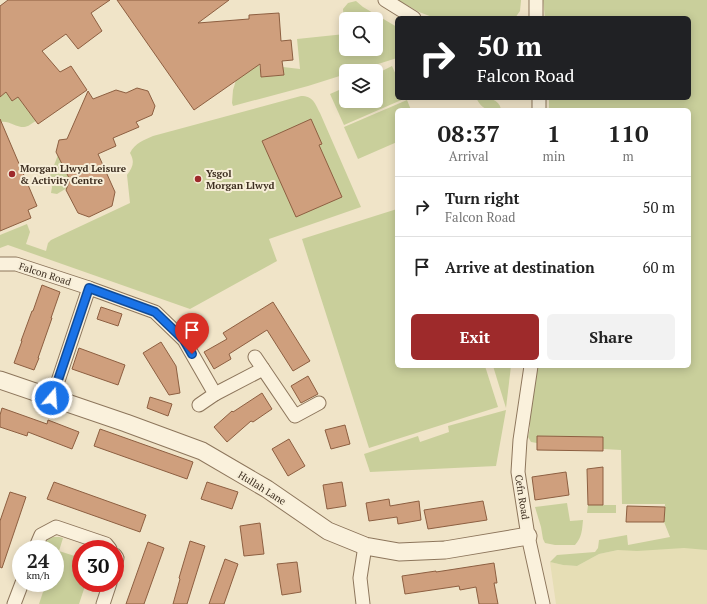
<!DOCTYPE html>
<html lang="en">
<head>
<meta charset="utf-8">
<style>
  body { margin:0; font-family:"PT Serif",serif; background:#f2f2f2; color:#222; height:100vh; display:flex; flex-direction:column; font-size:15px; white-space:nowrap }
  * { box-sizing:border-box; margin:0 }
  p { font-size:13px; color:#767676 }
  .icon { flex:none; width:22px; height:22px; fill:none; stroke:currentColor; stroke-width:2; stroke-linecap:round; stroke-linejoin:round }
  .map { position:relative; flex:1; overflow:hidden }
  .panel { position:absolute; left:395px; top:108px; width:296px; height:260px; display:flex; flex-direction:column; background:#fff; border-radius:6px; box-shadow:0 2px 10px #0003 }
  .panel>* { flex:none }
  .guide { position:absolute; left:395px; top:16px; width:296px; height:84px; border-radius:6px; box-shadow:0 2px 10px #0003; background:#202124; color:#fff; overflow:hidden }
  .buttons { position:absolute; left:339px; top:12px; display:grid; gap:8px }
  .buttons a { display:grid; place-items:center; width:44px; height:44px; border-radius:6px; background:#fff; box-shadow:0 2px 10px #0003; font-size:20px }
  .speed { position:absolute; left:12px; top:540px; display:flex; gap:8px; font-size:20px; font-weight:700; text-align:center }
  .speed>* { display:grid; place-content:center; width:52px; height:52px; border-radius:50%; background:#fff; box-shadow:0 2px 10px #0003; line-height:1 }
  .speed small { font-size:10px; font-weight:400 }
  .speed .limit { border:6px solid #d22; background:#fff; color:#111 }
  .pin { position:absolute; display:grid; place-items:center; width:34px; height:34px; color:#fff; margin:-41px -17px; border-radius:50% 50% 50% 0; rotate:-45deg; box-shadow:0 0 4px #0007 }
  .pin .icon { rotate:45deg }
  .me { position:absolute; width:44px; margin:-22px; rotate:18deg; stroke-linejoin:round; filter:drop-shadow(0 0 3px #0008) }
  .turn { display:flex; align-items:center; gap:14px; height:84px; padding:0 16px; font-size:18px }
  .turn .icon { width:52px; height:52px; stroke-width:2.5 }
  .turn b { display:block; font-size:28px; line-height:34px }
  .eta { display:flex; justify-content:space-evenly; align-items:center; height:68px; text-align:center }
  .eta b { font-size:24px; font-weight:700; line-height:28px }
  .action { display:flex; gap:8px; margin-top:auto; padding:8px 16px }
  .action a { flex:1; height:46px; border-radius:6px; background:#9e2a2b; color:#fff; font-size:16px; font-weight:700; line-height:46px; text-align:center }
  .action a+a { background:#f2f2f2; color:#222 }
  ul { padding:0; list-style:none }
  li { display:flex; align-items:center; gap:12px; height:60px; padding:0 16px; border-top:1px solid #e0e0e0 }
  li div { flex:1 }
  li b { display:block; font-size:15px }
  li em { font-style:normal }
  .map>svg:first-child { display:block }
  .farmland { fill:#e6deb5 }
  .green { fill:#c9cf9b; fill-rule:evenodd }
  .building { fill:#cf9f7d; stroke:#8d5f41 }
  .lines { fill:none; stroke-linecap:round; stroke-linejoin:round }
  .minor-casing { stroke:#8d765c; stroke-width:15 }
  .tertiary-casing { stroke:#8d765c; stroke-width:19 }
  .minor { stroke:#faf1dc; stroke-width:13 }
  .tertiary { stroke:#faf1dc; stroke-width:17 }
  .route-casing { stroke:#114b97; stroke-width:10 }
  .route { stroke:#1a73e8; stroke-width:7 }
  .poi-dot { fill:#9e2a2b; stroke:#f7eed8; stroke-width:1.5 }
  .labels { text-anchor:middle; dominant-baseline:central; stroke-width:4; stroke-linejoin:round; paint-order:stroke }
  .poi-label { font-size:10px; font-weight:bold; fill:#3d2e20; stroke:#f7eed8; text-anchor:start }
  .street-label { font-size:10px; fill:#3d2e20; stroke:#f7eed8 }
</style>
</head>
<body>
<div class="map">
<svg width="707" height="604" viewBox="0 0 707 604">
  <rect width="100%" height="100%" fill="#f0e4c8"/>
  <polygon class="farmland" points="707,546 707,604 556,604 550,562 563,565 577,566 599,554 618,550"/>
  <g class="green">
    <polygon points="398,0 521,0 521,1 520,11 515,18 435,18 419,12"/>
    <polygon points="543,0 707,0 707,550 684,548 637,551 618,550 599,554 577,566 563,565 550,562 557,555 595,552 598,548 599,540 627,535 628,545 670,537 664,522 665,504 622,504 621,450 603,449 603,437 537,436 537,443 531,442 528,437 530,428 529,417 537,366 689,366 689,110 549,110 549,98 689,98 689,18 545,18"/>
    <path d="M356 1 363 7 397 27V58L356 71H346V74L308 86 233 106 232 103 233 90 236 80 259 63 261 77 283 75V67L300 69 297 39 345 34 343 9 348 3ZM346 19H376V49H346Z"/>
    <polygon points="392,66 397,77 397,98 406,98 344,125 330,94 346,87 346,101 376,101 376,74"/>
    <path d="M6 92 12 101 18 97 36 121C32 123 28 127 24 127 15 127 9 120 0 122V97Z"/>
    <path d="M301 96C313 96 315 103 320 113L361 207 269 239 277 261 190 309 8 245 0 248V235L27 224 30 232 26 244 46 251 48 243 51 240 130 203 127 175C133 167 135 162 130 153 135 143 144 140 153 136Z"/>
    <path d="M476 98C486 98 498 97 501 109L500 110C486 110 483 110 476 98Z"/>
    <polygon points="407,100 411,110 397,110 397,142 358,159 344,127"/>
    <polygon points="58,155 70,180 67,188 57,194 51,193 52,187 49,178"/>
    <polygon points="397,209 397,366 485,366 498,407 369,448 302,239"/>
    <polygon points="493,366 511,366 506,408"/>
    <polygon points="506,410 496,466 370,472 364,454 418,436 420,442 449,432 448,426"/>
    <path d="M567 503 570 521 583 520C582 530 582 537 575 545H555L545 543 543 539 541 527 535 507Z"/>
    <polygon points="588,505 616,505 616,513 587,513"/>
    <path d="M53 537H59L63 538 59 551 81 558V583H86L79 604H39L46 583H55V549H42C44 543 46 539 53 537Z"/>
  </g>
  <g class="building">
    <polygon points="8,0 110,0 91,13 102,31 78,49 66,34 42,51 60,72 71,66 87,90 38,124 18,97 12,101 6,92 0,97 0,6"/>
    <polygon points="117,0 229,0 198,23 249,19 249,15 279,13 281,41 291,40 293,60 282,61 284,75 261,77 260,64 194,110"/>
    <polygon points="137,88 148,91 155,106 152,115 136,122 139,127 113,138 116,146 98,154 115,192 112,206 89,217 78,213 66,190 70,180 56,152 59,140 67,139 88,91 93,99 116,90 126,93"/>
    <polygon points="0,119 37,206 28,210 31,218 0,231"/>
    <polygon points="311,119 322,144 319,145 342,197 296,217 262,141"/>
    <polygon points="42,285 60,292 51,318 52,318 38,358 39,358 34,370 14,363 22,341 21,341 32,311 33,311"/>
    <polygon points="273,302 310,361 293,371 267,330 229,354 231,359 214,369 204,352 227,339 223,333"/>
    <polygon points="101,307 122,314 118,326 97,319"/>
    <polygon points="161,342 176,366 180,393 169,395 143,353"/>
    <polygon points="79,348 125,365 118,385 72,369"/>
    <polygon points="308,376 318,394 301,403 291,386"/>
    <polygon points="262,393 272,409 253,422 251,421 227,442 214,427 232,411 233,412"/>
    <polygon points="150,397 172,404 168,416 147,408"/>
    <polygon points="2,408 47,424 48,420 79,432 72,449 28,432 27,436 0,427 0,415"/>
    <polygon points="345,425 350,444 331,449 325,430"/>
    <polygon points="100,429 193,462 187,479 94,446"/>
    <polygon points="537,436 603,437 603,451 537,450"/>
    <polygon points="289,439 305,466 288,476 272,449"/>
    <polygon points="603,467 603,505 588,505 587,469"/>
    <polygon points="566,472 569,495 535,500 532,477"/>
    <polygon points="54,482 146,515 140,532 47,499"/>
    <polygon points="207,482 238,492 232,509 201,499"/>
    <polygon points="342,482 346,506 327,509 323,485"/>
    <polygon points="10,492 26,497 2,568 0,567 0,521"/>
    <polygon points="389,499 390,506 419,501 421,520 398,524 397,517 369,521 366,503"/>
    <polygon points="483,501 487,520 428,529 424,510"/>
    <polygon points="627,506 665,507 664,522 626,522"/>
    <polygon points="260,523 264,554 244,556 240,526"/>
    <polygon points="190,541 205,546 187,604 173,604 180,579 179,578"/>
    <polygon points="148,542 164,548 144,604 126,604"/>
    <polygon points="225,559 238,564 224,604 209,604"/>
    <polygon points="297,562 301,592 282,595 277,564"/>
    <polygon points="494,563 497,583 494,583 498,604 479,604 476,587 460,590 459,586 405,594 402,576 436,571 436,572"/>
  </g>
  <g class="lines">
    <g class="minor-casing">
      <g id="minor">
        <polyline points="385,0 414,18"/>
        <polyline points="536,0 536,18"/>
        <polyline points="539,98 539,110"/>
        <polyline points="0,264 16,264 89,288 155,312 184,340 215,394 199,405"/>
        <polyline points="255,357 295,416 319,403"/>
        <polyline points="531,366 520,440 518,472 528,536 543,604"/>
        <polyline points="215,394 263,369"/>
        <polyline points="52,399 89,288"/>
        <polyline points="35,549 41,535 56,527 106,544 110,549"/>
        <polyline points="115,555 117,558 115,566"/>
        <polyline points="14,604 22,583"/>
        <polyline points="103,604 110,583"/>
        <polyline points="363,604 360,578 365,546"/>
      </g>
    </g>
    <g class="tertiary-casing">
      <polyline id="tertiary" points="0,380 126,423 202,451 267,489 328,531 365,546 399,552 445,550 528,536"/>
    </g>
    <use href="#minor" class="minor"/>
    <use href="#tertiary" class="tertiary"/>
  </g>
  <g class="lines">
    <g class="route-casing">
      <polyline id="route" points="52,398 89,288 155,312 184,340 192,354"/>
    </g>
    <use href="#route" class="route"/>
  </g>
  <g class="poi-dot">
    <circle cx="12" cy="174" r="4"/>
    <circle cx="198" cy="179" r="4"/>
  </g>
  <g class="labels">
    <g class="poi-label">
      <text x="20" y="168">Morgan Llwyd Leisure<tspan x="20" dy="12">&amp; Activity Centre</tspan></text>
      <text x="206" y="173">Ysgol<tspan x="206" dy="12">Morgan Llwyd</tspan></text>
    </g>
    <g class="street-label">
      <text transform="translate(45 274) rotate(18)">Falcon Road</text>
      <text transform="translate(262 488) rotate(32)">Hullah Lane</text>
      <text transform="translate(522 497) rotate(81)">Cefn Road</text>
    </g>
  </g>
</svg>
<div class="buttons">
<a><svg class="icon" aria-label="search" viewBox="0 0 24 24"><circle cx="10" cy="10" r="6"/><path d="M15 15l6 6"/></svg></a>
<a><svg class="icon" aria-label="layers" viewBox="0 0 24 24"><path d="M12 4l9 5-9 5-9-5zM3 14l9 5 9-5"/></svg></a>
</div>
<div class="speed"><div>24<small>km/h</small></div><div class="limit">30</div></div>
<div class="pin" style="left:192px;top:354px;background:#d93025"><svg class="icon" aria-label="arrive" viewBox="0 0 24 24"><path d="M6 21V4h12l-3 4 3 4H6"/></svg></div>
<svg class="me" style="left:52px;top:398px" viewBox="-20 -20 40 40"><circle r="17" fill="#1a73e8" stroke="#fff" stroke-width="3"/><path d="M0-11L8 9 0 5-8 9z" fill="#fff"/></svg>
<div class="guide">
<div class="turn"><svg class="icon" aria-label="right" viewBox="0 0 24 24"><path d="M7 20v-9h11M14 6l5 5-5 5"/></svg><div><b>50 m</b>Falcon Road</div></div>
</div>
<section class="panel">
<div class="eta">
<div><b>08:37</b><p>Arrival</p></div>
<div><b>1</b><p>min</p></div>
<div><b>110</b><p>m</p></div>
</div>
<ul>
<li><svg class="icon" aria-label="right" viewBox="0 0 24 24"><path d="M7 20v-9h11M14 6l5 5-5 5"/></svg><div><b>Turn right</b><p>Falcon Road</p></div><em>50 m</em></li>
<li><svg class="icon" aria-label="arrive" viewBox="0 0 24 24"><path d="M6 21V4h12l-3 4 3 4H6"/></svg><div><b>Arrive at destination</b></div><em>60 m</em></li>
</ul>
<div class="action"><a>Exit</a><a>Share</a></div>
</section>
</div>
</body>
</html>
